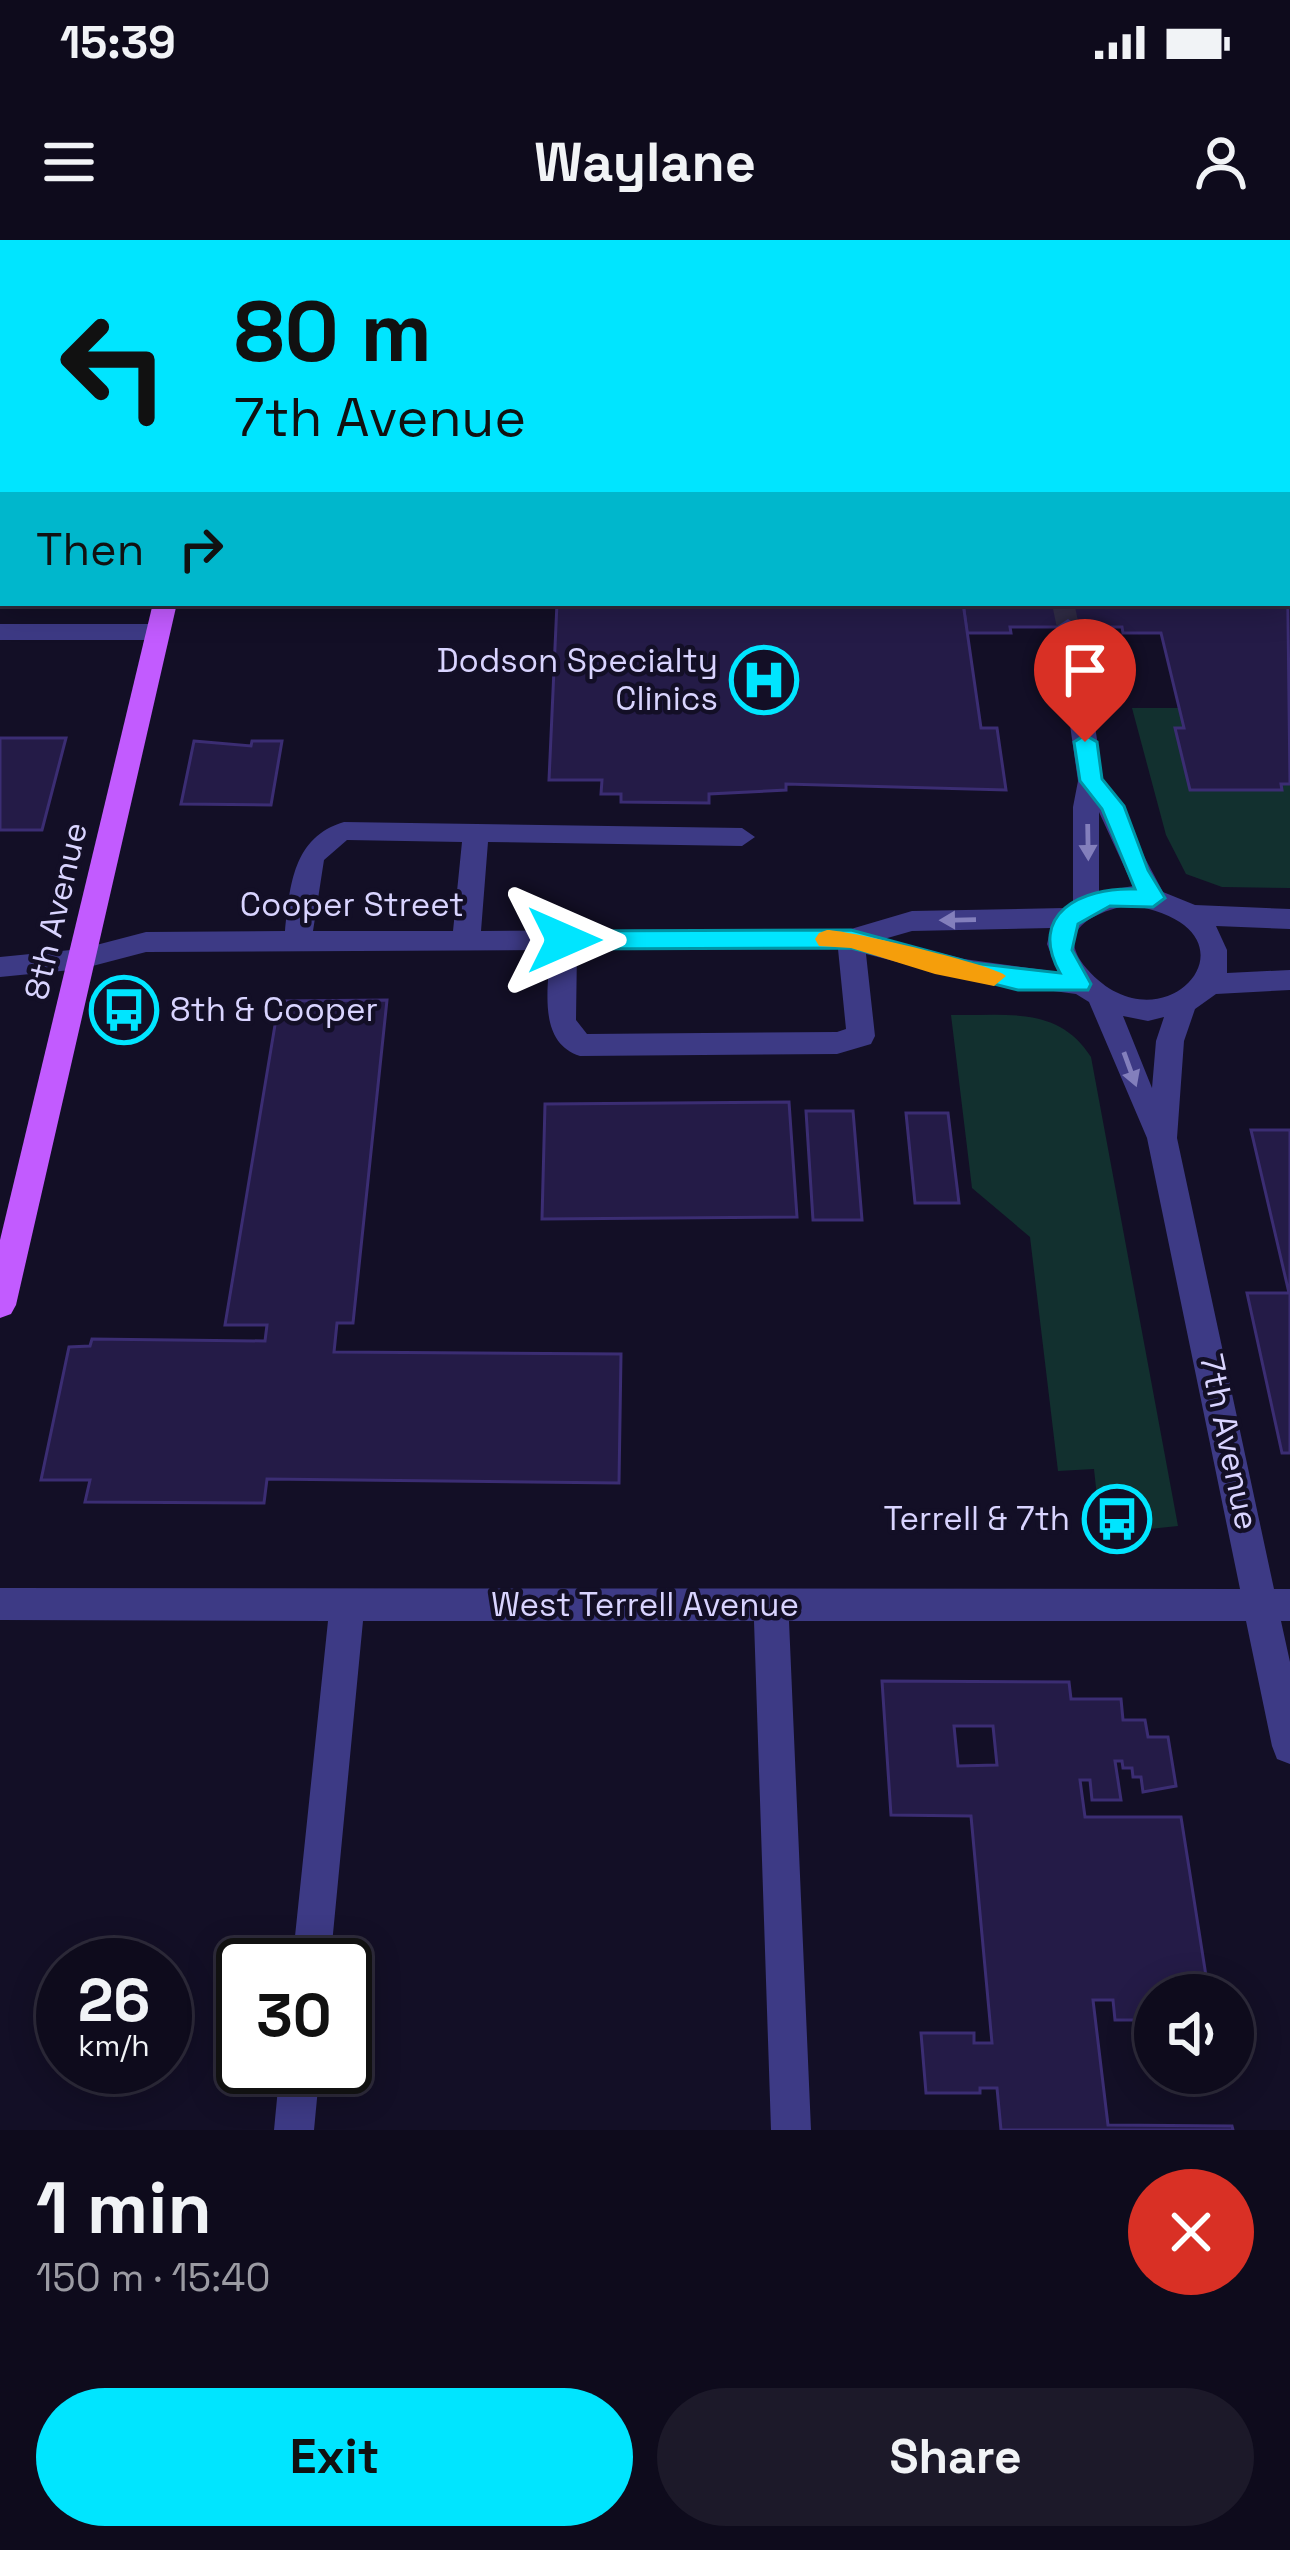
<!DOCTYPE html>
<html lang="en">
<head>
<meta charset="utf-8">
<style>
  body { margin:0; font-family:"Space Grotesk",sans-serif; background:#1c1929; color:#f1f3f6; height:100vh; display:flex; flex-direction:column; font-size:45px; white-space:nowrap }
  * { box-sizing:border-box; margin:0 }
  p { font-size:39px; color:#9b9ba3 }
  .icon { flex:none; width:66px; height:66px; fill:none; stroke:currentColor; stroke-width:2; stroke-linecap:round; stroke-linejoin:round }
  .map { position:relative; height:1890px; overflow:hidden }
  .side { display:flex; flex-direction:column; background:#0e0b1c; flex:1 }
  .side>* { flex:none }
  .top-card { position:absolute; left:0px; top:0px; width:1290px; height:366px; box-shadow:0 6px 30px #0003,0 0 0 3px #2e2b3b; background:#00e5ff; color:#111; overflow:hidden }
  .buttons { position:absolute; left:1134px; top:1734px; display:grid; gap:24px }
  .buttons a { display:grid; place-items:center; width:120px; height:120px; border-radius:50%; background:#0e0b1c; box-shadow:0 6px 30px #0003,0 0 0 3px #2e2b3b; font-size:60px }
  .speed { position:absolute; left:36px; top:1698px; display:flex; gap:24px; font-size:60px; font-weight:700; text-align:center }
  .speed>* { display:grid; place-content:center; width:156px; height:156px; border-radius:50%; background:#0e0b1c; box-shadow:0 6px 30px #0003,0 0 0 3px #2e2b3b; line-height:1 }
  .speed small { font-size:30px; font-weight:400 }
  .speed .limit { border:6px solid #111; border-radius:18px; background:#fff; color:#111 }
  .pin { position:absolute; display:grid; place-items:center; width:102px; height:102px; color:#fff; margin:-123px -51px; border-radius:50% 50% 50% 0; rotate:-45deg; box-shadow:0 0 12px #0007 }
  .pin .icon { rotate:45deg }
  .me { position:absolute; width:132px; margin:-66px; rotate:90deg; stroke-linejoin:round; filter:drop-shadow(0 0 9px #0008) }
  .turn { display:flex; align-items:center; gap:42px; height:252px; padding:0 36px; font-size:54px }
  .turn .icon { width:156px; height:156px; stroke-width:2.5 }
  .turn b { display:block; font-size:84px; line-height:102px }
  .then { display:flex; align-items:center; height:114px; padding:0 36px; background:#0003; gap:24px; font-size:45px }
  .round { display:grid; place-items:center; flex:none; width:126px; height:126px; border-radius:63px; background:#1c1929 }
  .head { display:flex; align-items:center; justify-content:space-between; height:204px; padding:0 36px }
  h1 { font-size:72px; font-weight:600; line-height:90px }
  .primary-button { display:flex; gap:24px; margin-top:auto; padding:24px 36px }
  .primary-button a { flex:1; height:138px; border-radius:72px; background:#00e5ff; color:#111; font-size:48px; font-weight:600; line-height:138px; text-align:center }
  .primary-button a+a { background:#1c1929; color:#f1f3f6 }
  .status { display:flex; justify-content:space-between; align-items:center; height:84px; padding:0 60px; background:#0e0b1c; direction:ltr }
  .status svg { height:33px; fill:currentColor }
  header { display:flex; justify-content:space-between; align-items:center; height:156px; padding:0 36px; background:#0e0b1c; font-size:54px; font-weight:600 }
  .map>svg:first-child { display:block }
  .green { fill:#12302f }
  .building { fill:#241b47; stroke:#3b2d73; stroke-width:3; fill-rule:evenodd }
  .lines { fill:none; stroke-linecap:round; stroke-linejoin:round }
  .minor-tunnel { stroke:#312d47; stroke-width:22; stroke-dasharray:22 10; stroke-linecap:butt }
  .minor { fill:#3d3a85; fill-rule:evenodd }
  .major { fill:#c25bff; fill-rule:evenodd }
  .oneway { fill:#837fbc }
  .route { fill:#00e5ff; stroke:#0095a6; stroke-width:3 }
  .slow { fill:#f59e0b }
  .labels { text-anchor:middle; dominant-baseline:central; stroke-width:9; stroke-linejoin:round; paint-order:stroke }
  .poi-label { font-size:33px; fill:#d9d4ff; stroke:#130f26; text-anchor:end }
  .street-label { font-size:33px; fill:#d9d4ff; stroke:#130f26 }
</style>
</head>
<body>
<div class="status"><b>15:39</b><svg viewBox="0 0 49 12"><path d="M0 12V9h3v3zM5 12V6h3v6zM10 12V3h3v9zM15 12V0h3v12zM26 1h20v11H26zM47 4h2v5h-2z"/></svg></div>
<header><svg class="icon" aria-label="menu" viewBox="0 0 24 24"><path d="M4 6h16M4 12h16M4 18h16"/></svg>Waylane<svg class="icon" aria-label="person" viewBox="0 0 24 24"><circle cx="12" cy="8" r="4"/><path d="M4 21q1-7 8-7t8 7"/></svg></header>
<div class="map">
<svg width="1290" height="1890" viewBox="0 0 1290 1890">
  <rect width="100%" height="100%" fill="#130f26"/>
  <g class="green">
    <polygon points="1132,468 1179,468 1184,488 1281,549 1281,544 1290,544 1290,648 1222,647 1186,634 1166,595"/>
    <path d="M951 775C1005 776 1058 765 1091 817L1178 1286 1101 1294 1094 1229 1058 1231 1030 997 972 948Z"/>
  </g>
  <g class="building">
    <rect x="1287" y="10" width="3" height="242"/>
    <polygon points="1287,293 1290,544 1281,544 1282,550 1190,550 1175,488 1184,488 1161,393 1123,393 1122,387 1010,387 1011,393 967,393 963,363 1287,363"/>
    <polygon points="557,363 963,363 981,488 997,488 1006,550 786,544 786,550 709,554 709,563 621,562 621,554 601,554 602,540 549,540"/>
    <polygon points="0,498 66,498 42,590 0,590"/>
    <polygon points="194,501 251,506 252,501 282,501 271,565 181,564"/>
    <polygon points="387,760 353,1083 337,1083 334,1112 621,1114 619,1243 267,1239 264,1263 85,1262 90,1240 41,1240 69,1107 90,1106 92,1099 265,1101 267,1085 225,1085 279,761"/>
    <polygon points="789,862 797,977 542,979 545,864"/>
    <polygon points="806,871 853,871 862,980 813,980"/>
    <polygon points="906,873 948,873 959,963 915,963"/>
    <polygon points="1251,890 1290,890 1290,1213 1282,1213 1247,1053 1289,1053"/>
    <path d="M882 1441 1069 1442 1071 1459H1121L1123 1480H1145L1148 1497H1168L1176 1546 1143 1552 1141 1537H1133L1132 1528H1123L1122 1521H1115L1121 1560H1092L1090 1540H1080L1085 1577H1181L1209 1755H1155V1780H1115L1113 1760H1093L1108 1885 1232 1886 1233 1890H1001L997 1848H980V1853H926L921 1793H974V1803H992L971 1576 891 1575ZM954 1486H993L997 1525 958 1526Z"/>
  </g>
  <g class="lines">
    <polyline class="minor-tunnel" points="1063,363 1068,387"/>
    <g class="minor">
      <polygon points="22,0 42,0 21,3"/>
      <rect x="511" y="0" width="20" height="3"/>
      <rect x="712" y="0" width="20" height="3"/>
      <polygon points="981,0 1001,0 1002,3 982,3"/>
      <polygon points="1147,0 1167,0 1168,3 1148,3"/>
      <rect x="0" y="145" width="3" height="12"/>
      <rect x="1287" y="268" width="3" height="14"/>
      <rect x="0" y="281" width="3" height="14"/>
      <path d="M1068 379 1080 387 1103 539 1163 652 1195 665 1290 669V689L1216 686 1227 710V733L1290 730V750L1216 754 1195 769 1184 801 1177 898 1274 1349H1290V1381H1281L1290 1422V1524L1277 1519 1272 1506 1246 1381H789L811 1890H771L754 1381H363L330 1725H292L328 1381 0 1380V1348L1240 1349 1147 898 1089 762 1076 754 964 739 866 714 875 796 871 804 837 814 580 816C536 802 549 745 550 710L146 712 81 729 0 737V717L81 709 146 692 285 691C290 645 293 597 344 582L742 588 755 597 742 606 488 602 481 691 851 689 912 671 1065 668 1073 662V567L1078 541 1056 387ZM1099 572 1133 646 1099 652ZM347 600 462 602 453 691H313L324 620ZM1129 665C1275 687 1165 818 1087 729 1052 689 1096 672 1129 665ZM1051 688 1047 704 1058 732 964 719 884 699 912 691ZM838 709 846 789 837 792 587 794 576 780 577 710ZM1123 776 1148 781 1164 777 1156 801 1152 848Z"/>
      <polygon points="0,384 158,384 170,392 158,400 0,400"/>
      <polygon points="280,1827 320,1827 314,1890 274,1890"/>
    </g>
    <g class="major">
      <polygon points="240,0 260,0 239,3"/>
      <polygon points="295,0 320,0 293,3"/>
      <polygon points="153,363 177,363 16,1065 11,1074 0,1078 0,1000"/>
    </g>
  </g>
  <defs><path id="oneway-solid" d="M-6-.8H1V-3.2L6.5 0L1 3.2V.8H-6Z" transform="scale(3)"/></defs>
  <g class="oneway">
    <use href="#oneway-solid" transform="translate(1088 602) rotate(89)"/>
    <use href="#oneway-solid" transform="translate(958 680) rotate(179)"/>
    <use href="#oneway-solid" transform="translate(1130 829) rotate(70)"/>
  </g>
  <path class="route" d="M1085 495 1097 502 1102 539 1124 566 1148 630 1165 658 1153 667 1110 666 1078 684 1072 710 1091 744 1088 750H1018L851 708 564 709 552 700 564 691 851 690 973 723 1060 733C1027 674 1081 647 1135 649L1102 569 1080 541 1074 502Z"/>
  <path class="slow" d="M827 690C849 690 998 726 1006 736L994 746 935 734 851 708 819 706 815 699 819 693Z"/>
  <defs>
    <g id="hospital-ring" transform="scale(3.45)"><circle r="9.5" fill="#130f26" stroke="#00e5ff" stroke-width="1.5"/><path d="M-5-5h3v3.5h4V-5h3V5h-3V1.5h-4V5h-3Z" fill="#00e5ff"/></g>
    <g id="bus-ring" transform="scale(3.45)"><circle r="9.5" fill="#130f26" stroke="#00e5ff" stroke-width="1.5"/><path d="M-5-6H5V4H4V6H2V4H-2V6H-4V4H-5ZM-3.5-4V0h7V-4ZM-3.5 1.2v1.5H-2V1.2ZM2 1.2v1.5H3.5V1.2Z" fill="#00e5ff"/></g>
  </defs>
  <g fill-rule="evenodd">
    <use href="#hospital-ring" x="764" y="440"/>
    <use href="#bus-ring" x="124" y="770"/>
    <use href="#bus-ring" x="1117" y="1279"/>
  </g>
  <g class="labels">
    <g class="poi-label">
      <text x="718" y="421">Dodson Specialty<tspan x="718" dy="38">Clinics</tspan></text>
      <text x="170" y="770" text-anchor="start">8th &amp; Cooper</text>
      <text x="1070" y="1279">Terrell &amp; 7th</text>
    </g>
    <g class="street-label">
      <text x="352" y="665">Cooper Street</text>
      <text transform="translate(56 671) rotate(-77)">8th Avenue</text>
      <text transform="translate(1229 1202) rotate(78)">7th Avenue</text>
      <text x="645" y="1365">West Terrell Avenue</text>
    </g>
  </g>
</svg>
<div class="buttons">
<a><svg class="icon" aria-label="sound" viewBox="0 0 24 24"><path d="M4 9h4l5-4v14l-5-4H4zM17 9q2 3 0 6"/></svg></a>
</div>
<div class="speed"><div>26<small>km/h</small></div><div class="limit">30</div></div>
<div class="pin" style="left:1085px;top:502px;background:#d93025"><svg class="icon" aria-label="arrive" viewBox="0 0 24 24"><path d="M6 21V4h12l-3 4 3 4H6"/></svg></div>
<svg class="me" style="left:564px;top:700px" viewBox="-20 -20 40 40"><path d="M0-17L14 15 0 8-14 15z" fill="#00e5ff" stroke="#fff" stroke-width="4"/></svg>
<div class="top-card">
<div class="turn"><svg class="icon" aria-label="left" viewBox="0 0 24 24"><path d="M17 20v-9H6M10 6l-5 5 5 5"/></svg><div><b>80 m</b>7th Avenue</div></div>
<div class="then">Then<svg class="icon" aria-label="right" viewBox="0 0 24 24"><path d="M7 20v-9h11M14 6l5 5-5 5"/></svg></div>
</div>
</div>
<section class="side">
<div class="head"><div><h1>1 min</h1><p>150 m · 15:40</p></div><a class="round" style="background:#d93025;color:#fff"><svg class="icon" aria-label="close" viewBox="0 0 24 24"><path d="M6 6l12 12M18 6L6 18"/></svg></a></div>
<div class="primary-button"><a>Exit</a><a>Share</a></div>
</section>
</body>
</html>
